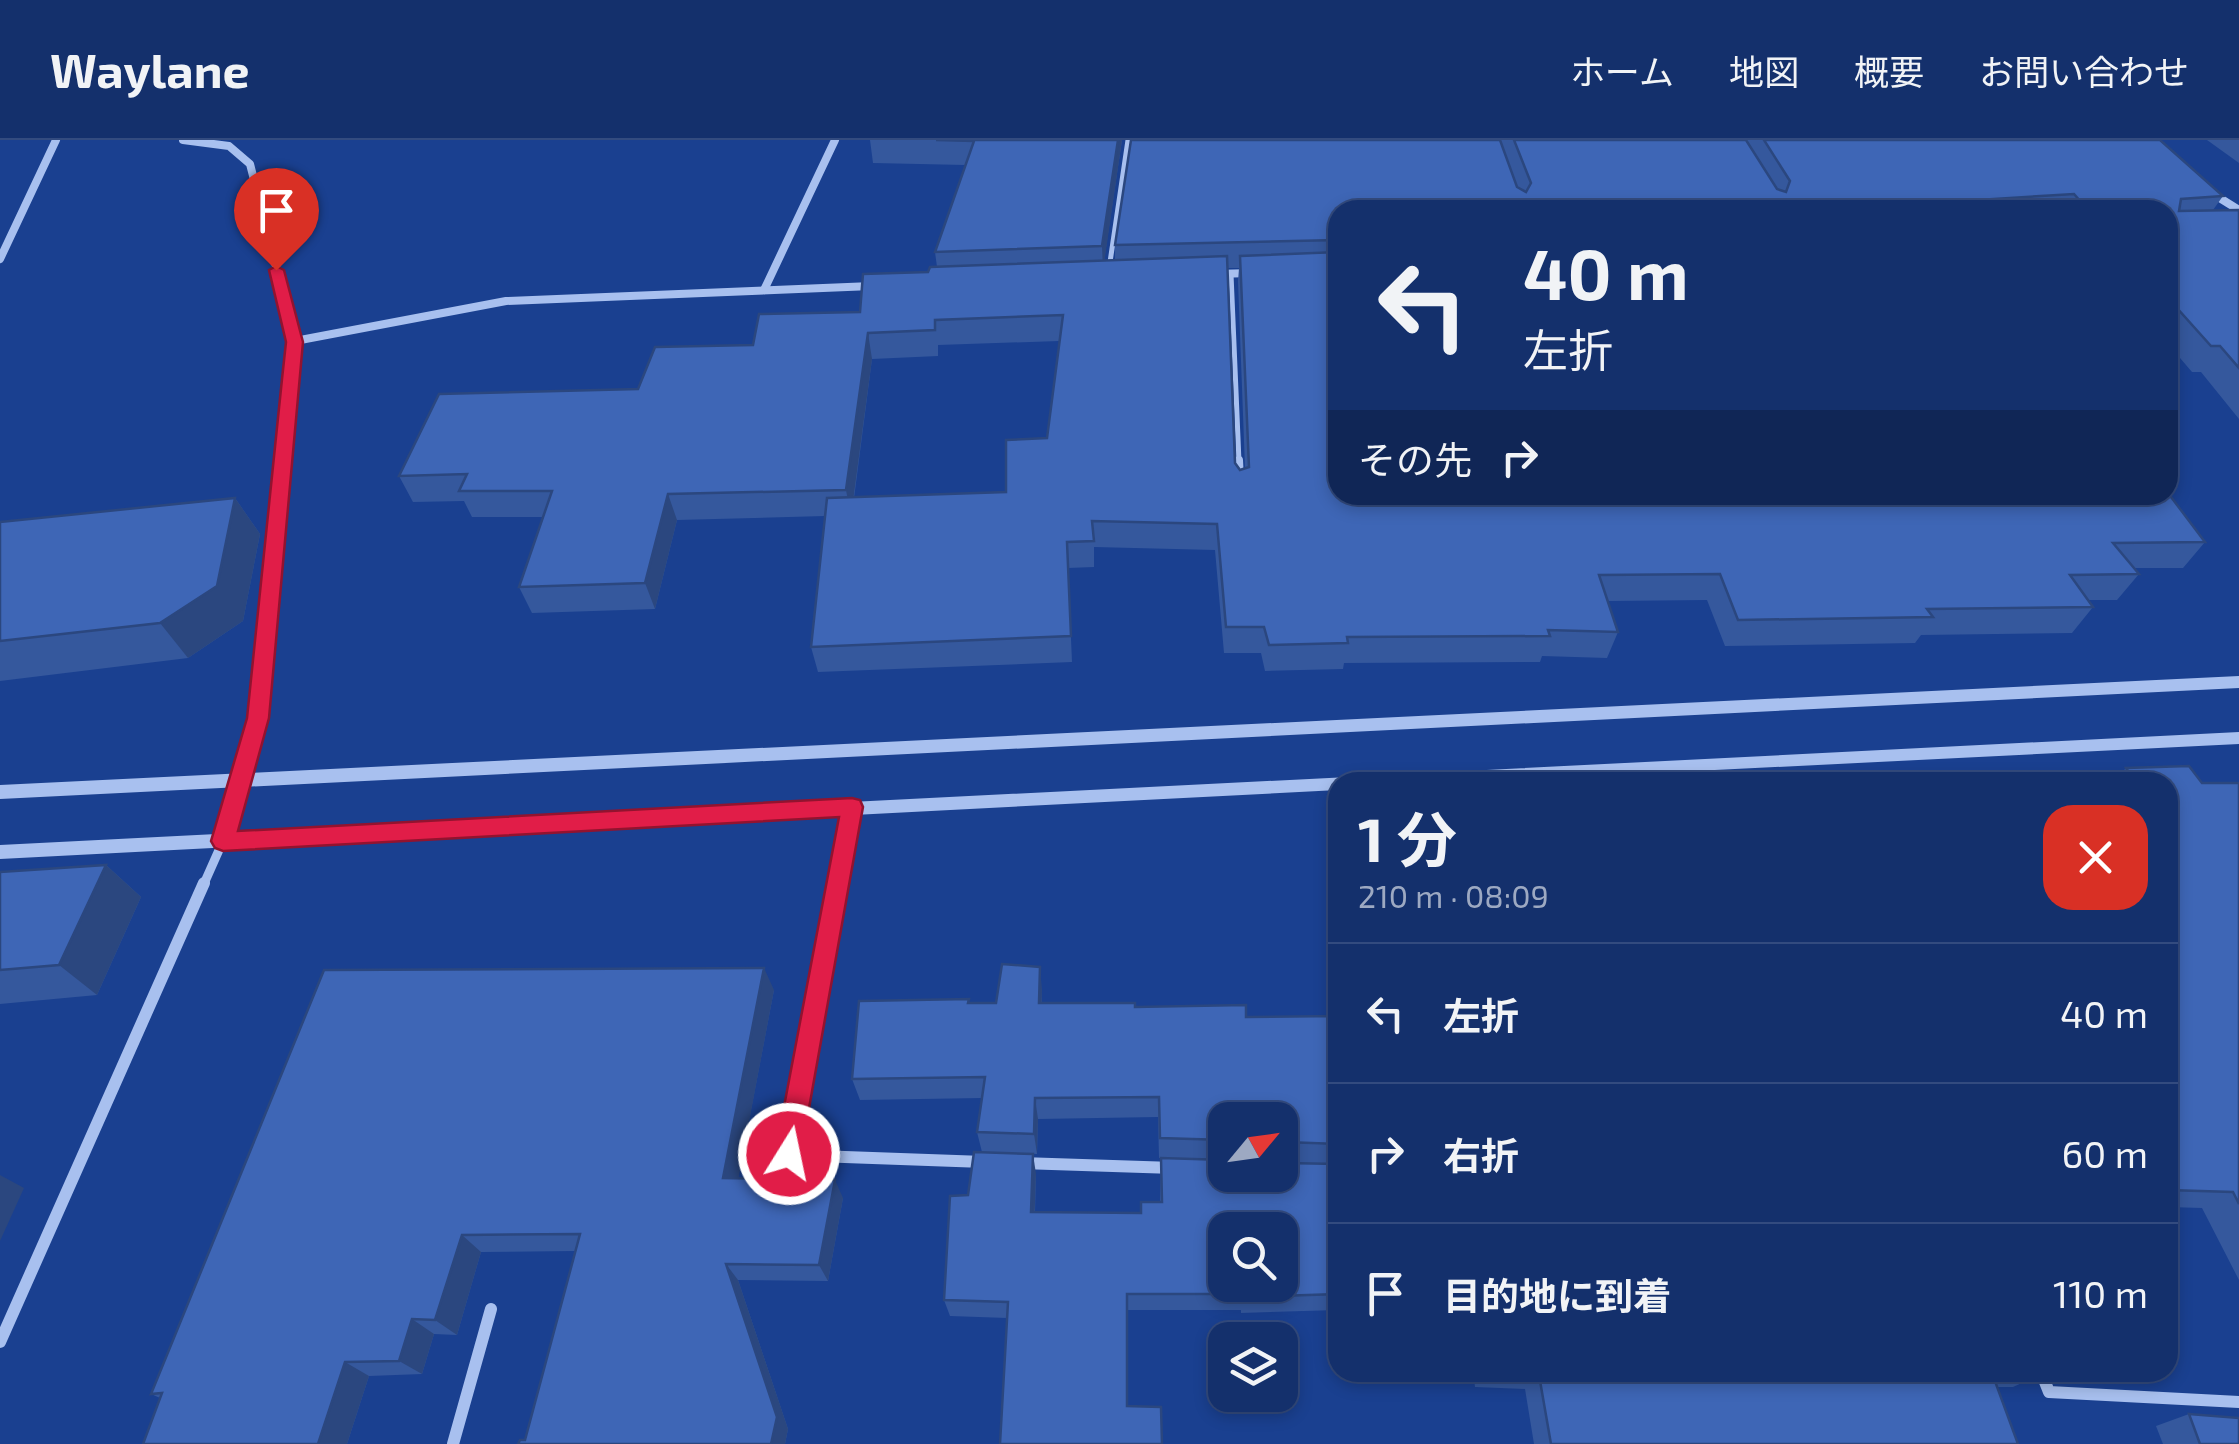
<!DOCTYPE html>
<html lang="ja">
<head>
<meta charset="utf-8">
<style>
  body { margin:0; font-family:"Exo 2","Noto Sans JP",sans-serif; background:#1d3872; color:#f1f3f6; height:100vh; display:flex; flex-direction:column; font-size:38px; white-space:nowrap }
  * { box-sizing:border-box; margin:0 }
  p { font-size:32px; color:#9da9c2 }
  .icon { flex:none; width:55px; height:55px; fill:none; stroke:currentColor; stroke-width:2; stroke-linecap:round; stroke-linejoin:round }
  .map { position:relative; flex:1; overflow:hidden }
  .details { position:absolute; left:1328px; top:632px; width:850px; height:610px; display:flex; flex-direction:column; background:#14306c; border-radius:30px; box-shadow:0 5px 15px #0003,0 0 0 2px #334b7f }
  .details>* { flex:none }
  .banner { position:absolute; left:1328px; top:60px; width:850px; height:305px; border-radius:30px; box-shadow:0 5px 15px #0003,0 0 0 2px #334b7f; background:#14306c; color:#f1f3f6; overflow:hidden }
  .needle { width:65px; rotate:61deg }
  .controls { position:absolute; left:1208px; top:962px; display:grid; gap:20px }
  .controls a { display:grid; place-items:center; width:90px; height:90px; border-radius:20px; background:#14306c; box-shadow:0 5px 15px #0003,0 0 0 2px #334b7f; font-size:50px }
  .pin { position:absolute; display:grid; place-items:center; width:85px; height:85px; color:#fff; margin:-102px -42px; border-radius:50% 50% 50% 0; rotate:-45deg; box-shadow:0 0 10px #0007 }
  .pin .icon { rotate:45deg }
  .me { position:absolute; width:110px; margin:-55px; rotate:10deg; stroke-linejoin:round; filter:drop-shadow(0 0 8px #0008) }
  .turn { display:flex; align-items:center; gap:35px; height:210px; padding:0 30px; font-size:45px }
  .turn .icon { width:130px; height:130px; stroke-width:2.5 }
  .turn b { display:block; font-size:70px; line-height:85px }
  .then { display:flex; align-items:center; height:95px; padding:0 30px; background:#0003; gap:20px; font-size:38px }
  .round { display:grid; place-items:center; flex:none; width:105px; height:105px; border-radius:30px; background:#1d3872 }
  .overview { display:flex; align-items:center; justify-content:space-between; height:170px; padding:0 30px }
  h1 { font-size:60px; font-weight:700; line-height:75px }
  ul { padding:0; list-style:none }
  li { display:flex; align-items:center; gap:30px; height:140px; padding:0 30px; border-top:2px solid #334b7f }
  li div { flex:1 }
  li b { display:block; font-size:38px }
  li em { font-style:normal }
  header { display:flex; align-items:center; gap:60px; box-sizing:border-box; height:140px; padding:0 50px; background:#14306c; border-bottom:2px solid #334b7f }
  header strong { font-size:48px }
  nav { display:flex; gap:55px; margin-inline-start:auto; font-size:35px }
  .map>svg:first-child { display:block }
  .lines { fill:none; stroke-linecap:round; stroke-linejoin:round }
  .service-far1 { stroke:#a8c0ef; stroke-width:5 }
  .service { stroke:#a8c0ef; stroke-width:8 }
  .minor-far2 { stroke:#a8c0ef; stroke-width:8 }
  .minor-far1 { stroke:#a8c0ef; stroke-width:9 }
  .minor { stroke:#a8c0ef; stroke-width:12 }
  .tertiary { fill:#a8c0ef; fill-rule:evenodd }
  .wall { fill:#35589d; fill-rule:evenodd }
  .shaded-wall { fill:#2b477f }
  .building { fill:#3e66b6; stroke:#2b477f; stroke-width:2.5; fill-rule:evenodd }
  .route { fill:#e11d48; stroke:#92132f; stroke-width:2.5 }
</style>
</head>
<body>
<header>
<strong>Waylane</strong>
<nav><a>ホーム</a><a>地図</a><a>概要</a><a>お問い合わせ</a></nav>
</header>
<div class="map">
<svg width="2239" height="1304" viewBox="0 0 2239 1304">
  <rect width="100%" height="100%" fill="#1a4090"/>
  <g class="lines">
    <g class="service-far1">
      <polyline points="1109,129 1128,0"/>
      <polyline points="1231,134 1239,322"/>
    </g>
    <polyline class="service" points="1239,320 1240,340"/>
    <g class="minor-far2">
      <polyline points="183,0 229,6 250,24 295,201 283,322"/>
      <polyline points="2210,52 2239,70"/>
      <polyline points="0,119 56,0"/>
      <polyline points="1214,134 1252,133"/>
      <polyline points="764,150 835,0"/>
      <polyline points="295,201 506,161 872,146"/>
    </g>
    <g class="minor-far1">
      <polyline points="203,746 223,701 258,579 283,320"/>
      <polyline points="838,746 852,667"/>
    </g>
    <g class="minor">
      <polyline points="838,743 789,1015 984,1022"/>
      <polyline points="1021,1023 1174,1028"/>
      <polyline points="0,1202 204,743"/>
      <polyline points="2041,1232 2049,1252 2239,1262"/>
      <polyline points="453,1304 491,1169"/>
    </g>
    <g class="tertiary">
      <polygon points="2239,536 2239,548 0,659 0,645"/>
      <polygon points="2239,592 2239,604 1476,642 1338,642 1338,650 0,719 0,705"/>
    </g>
  </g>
  <g class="wall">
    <path d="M870 0H1122L1104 121 1115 120V105L1131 0H2160L2223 56 2213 70H2239V279L2201 232H2192L2168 204V70H1338V355L2205 402 2183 428H2134L2139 434 2117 460H2088L2093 467 2072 493 1921 495 1915 503 1725 506 1707 460 1608 461 1618 492 1607 518 1542 516 1540 522 1344 523 1343 529 1265 531 1261 513H1224L1215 410 1094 407V427L1068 428 1072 522 818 532 811 507 825 376 677 380 655 469 532 473 519 447 543 377H472L464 361 413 362 399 336 638 249 753 205 860 172 937 127 935 112 965 25 873 23ZM1227 128H1239L1238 141 1245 328 1240 330 1235 323ZM1059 201 1047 298 1006 352 854 358 872 219 938 216V205Z"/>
    <polygon points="2207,0 2239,0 2239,23"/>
    <polygon points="235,358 260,394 243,481 188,518 0,541 0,382"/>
    <polygon points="2126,628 2202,643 2239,643 2239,1140 2202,1068 2168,1067 2168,642 1986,642 2114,640"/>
    <polygon points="106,725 141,757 97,855 0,864 0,732"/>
    <polygon points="1040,827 1042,863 1135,867 1246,877 1338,876 1338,1170 1241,1173 1241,1170 1127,1170 1127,1266 1162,1304 1007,1178 950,1176 944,1160 968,1055 1036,1034 1035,1072 1141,1073 1160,1062 1161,1018 1280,1035 1225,980 1225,1020 1159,1018 1158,977 1038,979 1037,1014 982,1012 977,992 982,958 860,960 852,939 970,863 996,863"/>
    <polygon points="774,850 738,1038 843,1058 828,1141 738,1140 788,1289 785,1304 518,1304 525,1300 575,1111 481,1112 457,1195 434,1194 422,1234 369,1236 347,1304 143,1304 160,1258 151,1254"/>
    <polygon points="1473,1232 2044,1233 2013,1247 1997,1247 2018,1304 1534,1304 1525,1249 1475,1247"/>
    <polygon points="2189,1274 2239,1304 2163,1304 2156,1286"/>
  </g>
  <g class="shaded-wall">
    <polygon points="1118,0 1122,0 1103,131 1102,106"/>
    <polygon points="868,193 872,219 851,376 846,350"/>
    <polygon points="668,354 677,380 655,469 645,443"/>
    <polygon points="235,358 260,394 243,481 188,518 160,483"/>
    <polygon points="106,725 141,757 97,855 59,825"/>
    <polygon points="1040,827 1042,850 1041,886 1039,863"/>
    <polygon points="764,828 774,850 735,1056 723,1038"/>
    <polygon points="1035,958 1038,979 1037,1014 1034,994"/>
    <polygon points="1285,1002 1280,1022 1280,1005"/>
    <polygon points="1033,1014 1036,1034 1034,1090 1031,1072"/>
    <polygon points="0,1035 24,1048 0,1101"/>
    <polygon points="835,1040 843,1058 828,1141 819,1125"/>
    <polygon points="462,1095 481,1112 457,1195 435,1180"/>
    <polygon points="726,1124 738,1140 788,1289 785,1304 771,1304"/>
    <polygon points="412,1179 434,1194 422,1234 399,1221"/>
    <polygon points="345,1222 369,1236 347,1304 318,1304"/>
  </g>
  <g class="building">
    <polygon points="936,0 1118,0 1102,106 935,112 974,1"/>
    <polygon points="1131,0 1500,0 1517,47 1526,52 1531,43 1514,0 1746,0 1777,49 1786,52 1790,41 1764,0 2160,0 2223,56 2181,59 2179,71 2239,70 2239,228 2220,206 2211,206 2168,158 2168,70 2088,70 2074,54 1944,62 1950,70 1338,70 1338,100 1115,105"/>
    <polygon points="1338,112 1338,355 2168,355 2168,353 2205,402 2113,403 2139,434 2070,435 2093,467 1927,469 1933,477 1738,480 1720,434 1599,435 1618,492 1548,490 1550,496 1347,497 1348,503 1269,505 1264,487 1226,487 1217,384 1092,381 1094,401 1067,402 1071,496 811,507 827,358 1006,352 1006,300 1047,298 1063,175 935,180 935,190 868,193 846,350 668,354 645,443 519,447 552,351 459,351 467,334 399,336 439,254 638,249 655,207 753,205 759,174 860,172 863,134 928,132 930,127 1227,116 1235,323 1240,330 1249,327 1240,116"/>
    <polygon points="235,358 217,446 160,483 0,501 0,382"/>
    <polygon points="2189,626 2202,643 2239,643 2239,1064 2233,1052 2168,1050 2168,642 1987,641 2134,640 2126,628"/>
    <polygon points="106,725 59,825 0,830 0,732"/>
    <polygon points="1002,824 1040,827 1039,863 1135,863 1135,867 1246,865 1246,877 1338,876 1338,1004 1285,1002 1280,1005 1280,980 1225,980 1225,1000 1160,998 1159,957 1035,958 1034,994 977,992 985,937 852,939 859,861 969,859 968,863 996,863"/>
    <polygon points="764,828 723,1038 835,1040 819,1125 726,1124 777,1277 771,1304 518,1304 520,1300 525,1300 580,1094 462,1095 435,1180 412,1179 399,1221 345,1222 318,1304 143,1304 162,1253 151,1254 324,830"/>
    <path d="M974 1012 1033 1014 1031 1072 1141 1073V1062H1162L1161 1018 1225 1020V1035H1280V1019L1285 1023 1338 1024V1154L1245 1157V1154H1127V1266L1161 1267 1162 1304H1000L1008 1162 944 1160 950 1056 968 1055ZM1225 1090H1280V1145H1225Z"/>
    <polygon points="1487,1233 1487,1232 2044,1233 1992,1233 2018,1304 1551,1304 1539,1235"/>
    <polygon points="2189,1274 2239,1278 2239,1304 2200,1304"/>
  </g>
  <polygon class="route" points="276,126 284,130 303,202 269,578 238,691 852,658 860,660 863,667 799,1024 789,1028 779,1024 775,1014 839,677 223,711 215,708 211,701 247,578 282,239 286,202 269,130"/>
</svg>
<div class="controls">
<a><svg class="needle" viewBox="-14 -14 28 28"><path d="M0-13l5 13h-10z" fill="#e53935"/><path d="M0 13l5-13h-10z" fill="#9da9c2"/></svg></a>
<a><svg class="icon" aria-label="search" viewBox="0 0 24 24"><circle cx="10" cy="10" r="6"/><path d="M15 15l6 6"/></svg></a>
<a><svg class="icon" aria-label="layers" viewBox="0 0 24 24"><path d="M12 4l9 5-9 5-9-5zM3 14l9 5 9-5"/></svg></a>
</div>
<div class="pin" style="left:276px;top:130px;background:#d93025"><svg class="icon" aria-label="arrive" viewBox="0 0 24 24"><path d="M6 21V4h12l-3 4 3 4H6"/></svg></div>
<svg class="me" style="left:789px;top:1014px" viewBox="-20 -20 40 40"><circle r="17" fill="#e11d48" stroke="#fff" stroke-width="3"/><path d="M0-11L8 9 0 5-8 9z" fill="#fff"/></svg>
<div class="banner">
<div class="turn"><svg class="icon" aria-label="left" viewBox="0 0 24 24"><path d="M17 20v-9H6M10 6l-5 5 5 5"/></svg><div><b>40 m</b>左折</div></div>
<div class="then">その先<svg class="icon" aria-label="right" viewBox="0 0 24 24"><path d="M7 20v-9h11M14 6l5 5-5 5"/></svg></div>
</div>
<section class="details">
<div class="overview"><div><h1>1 分</h1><p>210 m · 08:09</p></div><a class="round" style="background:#d93025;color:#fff"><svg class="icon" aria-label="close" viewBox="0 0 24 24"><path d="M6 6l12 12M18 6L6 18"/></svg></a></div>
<ul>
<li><svg class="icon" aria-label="left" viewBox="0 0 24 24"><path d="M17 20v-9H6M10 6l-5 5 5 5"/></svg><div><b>左折</b></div><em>40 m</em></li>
<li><svg class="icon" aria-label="right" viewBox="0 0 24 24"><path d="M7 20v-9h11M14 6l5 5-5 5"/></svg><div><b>右折</b></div><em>60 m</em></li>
<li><svg class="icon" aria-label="arrive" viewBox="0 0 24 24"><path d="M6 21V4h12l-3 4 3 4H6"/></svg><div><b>目的地に到着</b></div><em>110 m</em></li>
</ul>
</section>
</div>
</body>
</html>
